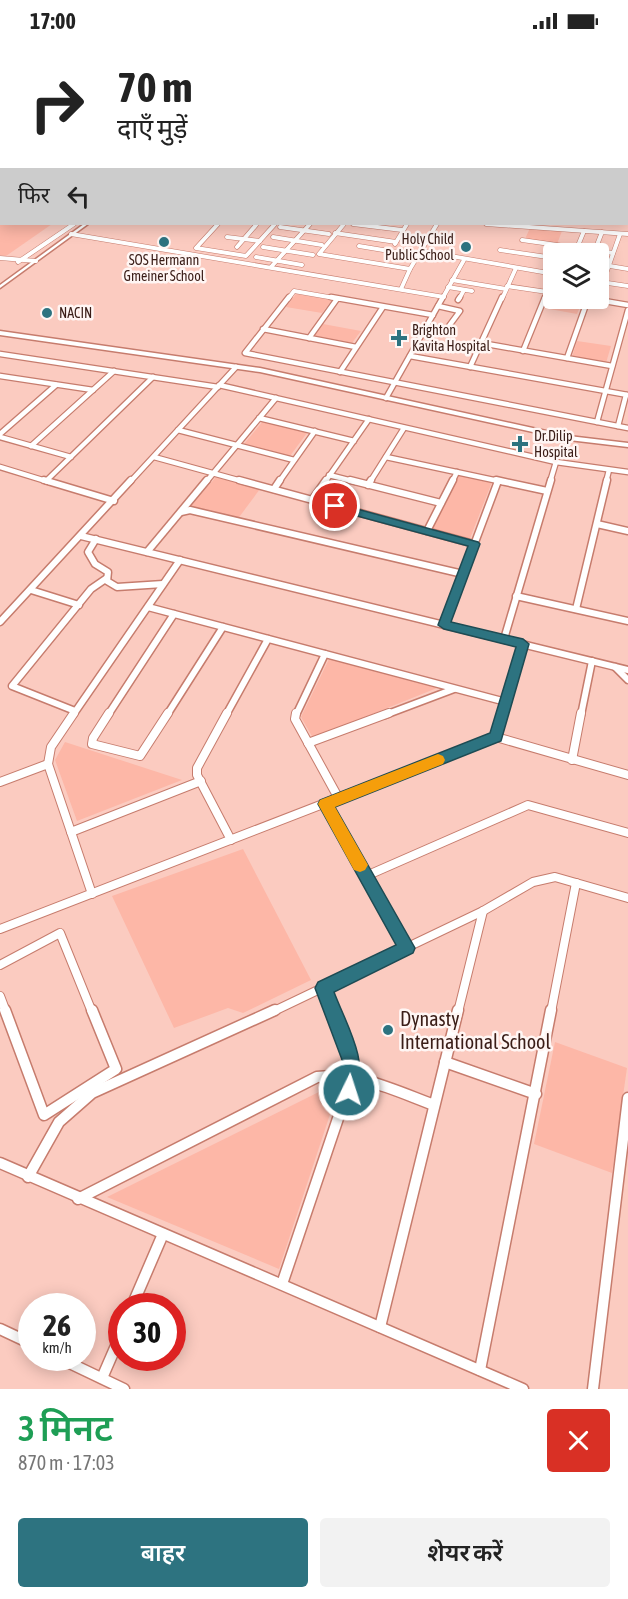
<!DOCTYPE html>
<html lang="hi">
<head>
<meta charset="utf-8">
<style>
  body { margin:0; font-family:"Asap Condensed","Noto Sans Devanagari",sans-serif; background:#f2f2f2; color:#222; height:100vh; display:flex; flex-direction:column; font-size:22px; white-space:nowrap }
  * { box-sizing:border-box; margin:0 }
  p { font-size:20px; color:#767676 }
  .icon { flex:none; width:33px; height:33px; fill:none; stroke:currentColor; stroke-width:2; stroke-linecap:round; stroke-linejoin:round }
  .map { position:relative; height:1347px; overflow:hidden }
  .drawer { display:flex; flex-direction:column; background:#fff; flex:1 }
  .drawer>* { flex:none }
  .banner { position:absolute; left:0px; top:0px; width:628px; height:183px; box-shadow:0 3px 15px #0003; background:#fff; color:#222; overflow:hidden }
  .buttons { position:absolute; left:543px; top:201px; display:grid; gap:12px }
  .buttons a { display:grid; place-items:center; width:66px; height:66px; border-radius:6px; background:#fff; box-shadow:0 3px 15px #0003; font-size:30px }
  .speed { position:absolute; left:18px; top:1251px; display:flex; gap:12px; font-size:30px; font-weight:700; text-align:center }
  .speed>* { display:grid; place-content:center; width:78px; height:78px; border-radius:50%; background:#fff; box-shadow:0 3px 15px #0003; line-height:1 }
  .speed small { font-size:15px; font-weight:400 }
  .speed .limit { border:9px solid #d22; background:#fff; color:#111 }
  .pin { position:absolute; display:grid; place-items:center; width:51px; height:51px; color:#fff; margin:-26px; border:3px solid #fff; border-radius:50%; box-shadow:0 2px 6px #0007 }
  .me { position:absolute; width:66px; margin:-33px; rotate:4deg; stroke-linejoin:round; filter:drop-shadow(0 0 4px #0008) }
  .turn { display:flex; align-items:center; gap:21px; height:126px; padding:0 18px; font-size:27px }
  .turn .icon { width:78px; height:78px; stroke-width:2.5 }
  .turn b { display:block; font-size:42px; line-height:51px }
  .then { display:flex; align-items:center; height:57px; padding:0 18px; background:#0003; gap:12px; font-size:22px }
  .round { display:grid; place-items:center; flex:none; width:63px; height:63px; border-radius:6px; background:#f2f2f2 }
  .overview { display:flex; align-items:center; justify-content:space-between; height:102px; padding:0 18px }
  h1 { font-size:36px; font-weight:600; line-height:45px; color:#1e9e55 }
  .button { display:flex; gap:12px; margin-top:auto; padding:12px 18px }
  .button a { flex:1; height:69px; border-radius:6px; background:#2d7380; color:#fff; font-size:24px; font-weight:600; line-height:69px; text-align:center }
  .button a+a { background:#f2f2f2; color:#222 }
  .status { display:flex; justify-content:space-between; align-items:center; height:42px; padding:0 30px; background:#fff; direction:ltr }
  .status svg { height:16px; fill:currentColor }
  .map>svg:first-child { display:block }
  .green { fill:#fdb7a7 }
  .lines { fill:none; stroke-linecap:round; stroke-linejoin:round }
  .stream { stroke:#b1921f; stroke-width:1.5 }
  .canal { fill:#b1921f; fill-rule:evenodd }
  .minor-far5-casing { stroke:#c67c6d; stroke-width:4.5 }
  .minor-far4-casing { stroke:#c67c6d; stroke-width:5 }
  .minor-far3-casing { stroke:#c67c6d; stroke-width:7 }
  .minor-far2-casing { stroke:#c67c6d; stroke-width:9 }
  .minor-far1-casing { stroke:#c67c6d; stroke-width:10 }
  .minor-casing { stroke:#c67c6d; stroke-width:13 }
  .tertiary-casing { stroke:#c67c6d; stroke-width:3 }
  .trunk-casing { stroke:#c67c6d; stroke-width:4 }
  .minor-far5 { stroke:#fff; stroke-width:3 }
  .minor-far4 { stroke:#fff; stroke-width:4 }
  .minor-far3 { stroke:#fff; stroke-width:4.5 }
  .minor-far2 { stroke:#fff; stroke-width:6 }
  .minor-far1 { stroke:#fff; stroke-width:8 }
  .minor { stroke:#fff; stroke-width:10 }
  .tertiary { fill:#fff; fill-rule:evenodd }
  .trunk { fill:#fff; fill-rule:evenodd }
  .route { fill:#2d7380; stroke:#1d4b53; stroke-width:1.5 }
  .slow { fill:#f59e0b }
  .poi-dot { fill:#2d7380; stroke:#fff6f4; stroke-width:2 }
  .labels { text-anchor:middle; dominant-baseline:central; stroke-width:5; stroke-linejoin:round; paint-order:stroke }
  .far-poi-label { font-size:14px; fill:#3a1d17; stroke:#fff6f4; text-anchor:start }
  .near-poi-label { font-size:20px; fill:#3a1d17; stroke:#fff6f4; text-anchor:start }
</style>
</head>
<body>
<div class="status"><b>17:00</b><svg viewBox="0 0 49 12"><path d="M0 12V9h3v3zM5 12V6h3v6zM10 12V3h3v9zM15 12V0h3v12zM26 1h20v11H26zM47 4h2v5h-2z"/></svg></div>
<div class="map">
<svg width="628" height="1347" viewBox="0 0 628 1347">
  <rect width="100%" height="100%" fill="#fbcbc0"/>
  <g class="green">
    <polygon points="0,147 2,182 52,182 6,214 0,213"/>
    <polygon points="530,186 562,189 557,202 525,197"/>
    <polygon points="296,252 332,258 322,271 286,265"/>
    <polygon points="550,252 553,252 554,256 583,257 577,272 544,266"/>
    <polygon points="323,282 361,289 352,301 314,294"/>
    <polygon points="577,299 611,304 606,321 572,315"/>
    <polygon points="263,379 307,391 290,414 244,402"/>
    <polygon points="459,432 492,440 469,499 431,488"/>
    <polygon points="216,435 260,447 237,478 188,467"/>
    <polygon points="329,617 437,646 313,696 301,675"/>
    <polygon points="65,700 182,738 77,779 55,718"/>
    <polygon points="243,807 311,938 243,971 228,966 174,986 112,854"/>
    <polygon points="555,1000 627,1026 612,1131 534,1102"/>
    <polygon points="341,1039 279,1227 107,1155"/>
  </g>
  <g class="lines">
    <polyline class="stream" points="382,2 387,0"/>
    <rect class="canal" x="627" y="92" width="1" height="2"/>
    <g class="minor-far5-casing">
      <g id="minor-far5">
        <polyline points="19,2 22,0"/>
        <polyline points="45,2 48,0"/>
        <polyline points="92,2 95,0"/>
        <polyline points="132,2 135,0"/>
        <polyline points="182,2 185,0"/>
        <polyline points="219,2 222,0"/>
        <polyline points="376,2 379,0"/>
        <polyline points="463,2 465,0"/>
      </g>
    </g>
    <g class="minor-far4-casing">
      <g id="minor-far4">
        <polyline points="218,182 196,206 246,214 275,182"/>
        <polyline points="344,182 319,212 410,227"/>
        <polyline points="353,182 402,188"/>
        <polyline points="486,182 628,192"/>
        <polyline points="280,185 329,192"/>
        <polyline points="335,191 396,200"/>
        <polyline points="71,192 444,255"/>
        <polyline points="227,195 260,199"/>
        <polyline points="273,195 322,203"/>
        <polyline points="522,198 613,211"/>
        <polyline points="395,202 407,182"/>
        <polyline points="359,204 419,214"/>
        <polyline points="237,205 256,183"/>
        <polyline points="263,205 313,213"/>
        <polyline points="577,206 584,189"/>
        <polyline points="500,208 554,216"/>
        <polyline points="595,208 602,190"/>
        <polyline points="422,209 554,232"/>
        <polyline points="256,215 302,223"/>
        <polyline points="0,216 36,219"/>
        <polyline points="18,220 74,182"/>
        <polyline points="598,222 628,227"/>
        <polyline points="271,225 310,182"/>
        <polyline points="452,238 506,247"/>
        <polyline points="601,240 628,244"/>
        <polyline points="603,240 620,192"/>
        <polyline points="507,244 554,251"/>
        <polyline points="448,245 472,249"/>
        <polyline points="401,247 410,227 437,182"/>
        <polyline points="587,256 592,257"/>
        <polyline points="288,257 294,249 340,257"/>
        <polyline points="442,257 464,218"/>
        <polyline points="459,257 464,248"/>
        <polyline points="502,257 516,226"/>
        <polyline points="544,257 547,250"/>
      </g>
    </g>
    <g class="minor-far3-casing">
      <g id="minor-far3">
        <polyline points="289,255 245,311 628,386"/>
        <polyline points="331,255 433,273"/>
        <polyline points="587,256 628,263"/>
        <polyline points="458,258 460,255"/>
        <polyline points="426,285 446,288 460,269 438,264"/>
        <polyline points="263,287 356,305"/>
        <polyline points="309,296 337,257"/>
        <polyline points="481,301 612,324"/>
        <polyline points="523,309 545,255"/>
        <polyline points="0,312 218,345"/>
        <polyline points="410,314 628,353"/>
        <polyline points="567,316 588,257"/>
        <polyline points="470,325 502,255"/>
        <polyline points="340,330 383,265"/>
        <polyline points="0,334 93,348"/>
        <polyline points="219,343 556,420 628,430"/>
        <polyline points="386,356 443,255"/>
        <polyline points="259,376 354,399"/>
        <polyline points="597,380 628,268"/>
        <polyline points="618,384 626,353"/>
        <polyline points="178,388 294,418"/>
        <polyline points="0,392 56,343"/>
        <polyline points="0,395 71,415"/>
        <polyline points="31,404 114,329"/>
        <polyline points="154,415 245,440"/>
        <polyline points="386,415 503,440"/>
        <polyline points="0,425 49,440"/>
        <polyline points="329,433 356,440"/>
        <polyline points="46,439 153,335"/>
        <polyline points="130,440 236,325"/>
        <polyline points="206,440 276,356"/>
        <polyline points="279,440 315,389"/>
        <polyline points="325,440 369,377"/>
        <polyline points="370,440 404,386"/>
        <polyline points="452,440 457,430"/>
        <polyline points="550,440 556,420"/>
        <polyline points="606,440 609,428"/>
      </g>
    </g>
    <g class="minor-far2-casing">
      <g id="minor-far2">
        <polyline points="44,438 114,459"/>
        <polyline points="239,438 474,502"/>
        <polyline points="350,438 441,461"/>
        <polyline points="496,438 547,449"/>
        <polyline points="368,443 371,438"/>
        <polyline points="274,447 280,438"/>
        <polyline points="312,458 326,438"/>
        <polyline points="181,470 190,468 463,532"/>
        <polyline points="597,482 628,489"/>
        <polyline points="427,489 453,438"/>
        <polyline points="81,494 628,628"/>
        <polyline points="96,497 88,510 95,522 108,530 107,539 117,545 163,542"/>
        <polyline points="147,510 207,438"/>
        <polyline points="31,548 79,563"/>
        <polyline points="516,554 628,579"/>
        <polyline points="148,565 506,660"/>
        <polyline points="576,567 607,438"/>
        <polyline points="0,580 131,438"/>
        <polyline points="444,583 498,439"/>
        <polyline points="504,597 551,438"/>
        <polyline points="615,625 628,638"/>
        <polyline points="75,669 12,644 91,547 107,536"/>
        <polyline points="73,673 180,518"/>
        <polyline points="108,673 174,572"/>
        <polyline points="167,673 223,585"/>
        <polyline points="226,673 268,597"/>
        <polyline points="296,673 325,612"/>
        <polyline points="385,673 454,647"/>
        <polyline points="502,673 523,602"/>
        <polyline points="581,673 592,619"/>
      </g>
    </g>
    <g class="minor-far1-casing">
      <g id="minor-far1">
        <polyline points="74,671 51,705 48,722 92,852"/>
        <polyline points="109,671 93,696 92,702 140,714 168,671"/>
        <polyline points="227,671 197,726 197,733 231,798"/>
        <polyline points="296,671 295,677 339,757"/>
        <polyline points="496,695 628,733"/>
        <polyline points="308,701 389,671"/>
        <polyline points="572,718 581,671"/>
        <polyline points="0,740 48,722"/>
        <polyline points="325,762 407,906"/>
        <polyline points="71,790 201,739"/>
        <polyline points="366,834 528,763 628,791"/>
        <polyline points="0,887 496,695 503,671"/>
        <polyline points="0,923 60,891 92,970"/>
        <polyline points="324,946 333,970"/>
        <polyline points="0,954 6,970"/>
        <polyline points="272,970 483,869 533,840 555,835 628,856"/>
        <polyline points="458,970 483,869"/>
        <polyline points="551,970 576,841"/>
      </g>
    </g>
    <g class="minor-casing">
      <g id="minor">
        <polyline points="5,968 44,1073 116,1027 92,968"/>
        <polyline points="445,1020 536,1052"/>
        <polyline points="0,1121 523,1347"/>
        <polyline points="28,1135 59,1080 92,1051 275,968"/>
        <path d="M78 1157 317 1035C359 1030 396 1049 434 1063"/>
        <polyline points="282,1242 352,1035 353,1023 332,968"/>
        <polyline points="132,1264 163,1192"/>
        <polyline points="380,1285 458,968"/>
        <polyline points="0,1287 32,1302"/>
        <polyline points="59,1316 124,1347"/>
        <polyline points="480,1328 551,968"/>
        <polyline points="102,1336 122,1290"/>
        <polyline points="593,1347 628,1056"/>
      </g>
    </g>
    <g class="tertiary-casing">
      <g id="tertiary">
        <rect x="0" y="79" width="2" height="2"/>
        <rect x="0" y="115" width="2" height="2"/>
        <rect x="627" y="118" width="1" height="2"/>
        <rect x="0" y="134" width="2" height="2"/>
        <rect x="627" y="161" width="1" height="2"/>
        <rect x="627" y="179" width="1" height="2"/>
        <polygon points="84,182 88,182 0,246 0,243"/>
        <polygon points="0,289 260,326 569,394 628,401 628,405 569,398 260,330 0,293"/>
      </g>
    </g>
    <g class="trunk-casing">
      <g id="trunk">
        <rect x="0" y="128" width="2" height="4"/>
        <rect x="627" y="172" width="1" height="4"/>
      </g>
    </g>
    <use href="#minor-far5" class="minor-far5"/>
    <use href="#minor-far4" class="minor-far4"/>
    <use href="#minor-far3" class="minor-far3"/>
    <use href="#minor-far2" class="minor-far2"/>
    <use href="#minor-far1" class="minor-far1"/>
    <use href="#minor" class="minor"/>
    <use href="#tertiary" class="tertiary"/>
    <use href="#trunk" class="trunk"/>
  </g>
  <path class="route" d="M335 461 478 500 480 502 451 580 523 597 529 602 501 699 335 765 415 906 413 911 334 950C346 982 370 1020 356 1055L349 1058 343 1055 340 1048 344 1023 315 946 318 940 396 903 318 762 320 758 490 691 516 605 444 587 438 583 468 504 331 467V462Z"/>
  <polygon class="slow" points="438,712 443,714 445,718 443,722 335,765 368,823 365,828 360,830 354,828 318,762 320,758"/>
  <g class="poi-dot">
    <circle cx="164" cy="200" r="6"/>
    <circle cx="466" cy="205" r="6"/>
    <circle cx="47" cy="271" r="6"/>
    <path d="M396 287h6v6h6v6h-6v6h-6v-6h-6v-6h6z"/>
    <path d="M517 393h6v6h6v6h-6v6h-6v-6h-6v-6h6z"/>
    <circle cx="388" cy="988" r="6"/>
  </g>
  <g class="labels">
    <g class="far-poi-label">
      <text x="454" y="197" text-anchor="end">Holy Child<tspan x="454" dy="16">Public School</tspan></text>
      <text x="164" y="218" text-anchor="middle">SOS Hermann<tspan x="164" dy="16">Gmeiner School</tspan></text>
      <text x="59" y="271">NACIN</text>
      <text x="412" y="288">Brighton<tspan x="412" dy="16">Kavita Hospital</tspan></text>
      <text x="534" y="394">Dr.Dilip<tspan x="534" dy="16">Hospital</tspan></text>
    </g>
    <g class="near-poi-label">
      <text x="400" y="976">Dynasty<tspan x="400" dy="23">International School</tspan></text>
    </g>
  </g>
</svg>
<div class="buttons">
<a><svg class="icon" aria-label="layers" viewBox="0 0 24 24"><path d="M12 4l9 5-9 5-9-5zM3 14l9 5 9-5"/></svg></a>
</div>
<div class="speed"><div>26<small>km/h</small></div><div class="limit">30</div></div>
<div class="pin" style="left:335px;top:464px;background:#d93025"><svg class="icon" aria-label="arrive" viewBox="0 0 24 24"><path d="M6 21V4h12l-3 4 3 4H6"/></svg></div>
<svg class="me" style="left:349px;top:1048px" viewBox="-20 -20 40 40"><circle r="17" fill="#2d7380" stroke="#fff" stroke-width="3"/><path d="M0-11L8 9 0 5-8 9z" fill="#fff"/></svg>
<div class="banner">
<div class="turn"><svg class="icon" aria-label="right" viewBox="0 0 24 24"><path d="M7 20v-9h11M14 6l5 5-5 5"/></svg><div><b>70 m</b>दाएँ मुड़ें</div></div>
<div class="then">फिर<svg class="icon" aria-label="left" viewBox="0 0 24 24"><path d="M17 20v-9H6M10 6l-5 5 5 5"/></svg></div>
</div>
</div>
<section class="drawer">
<div class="overview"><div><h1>3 मिनट</h1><p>870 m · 17:03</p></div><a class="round" style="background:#d93025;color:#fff"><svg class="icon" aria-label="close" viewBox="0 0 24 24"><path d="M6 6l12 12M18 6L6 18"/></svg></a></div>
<div class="button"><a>बाहर</a><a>शेयर करें</a></div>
</section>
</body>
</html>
